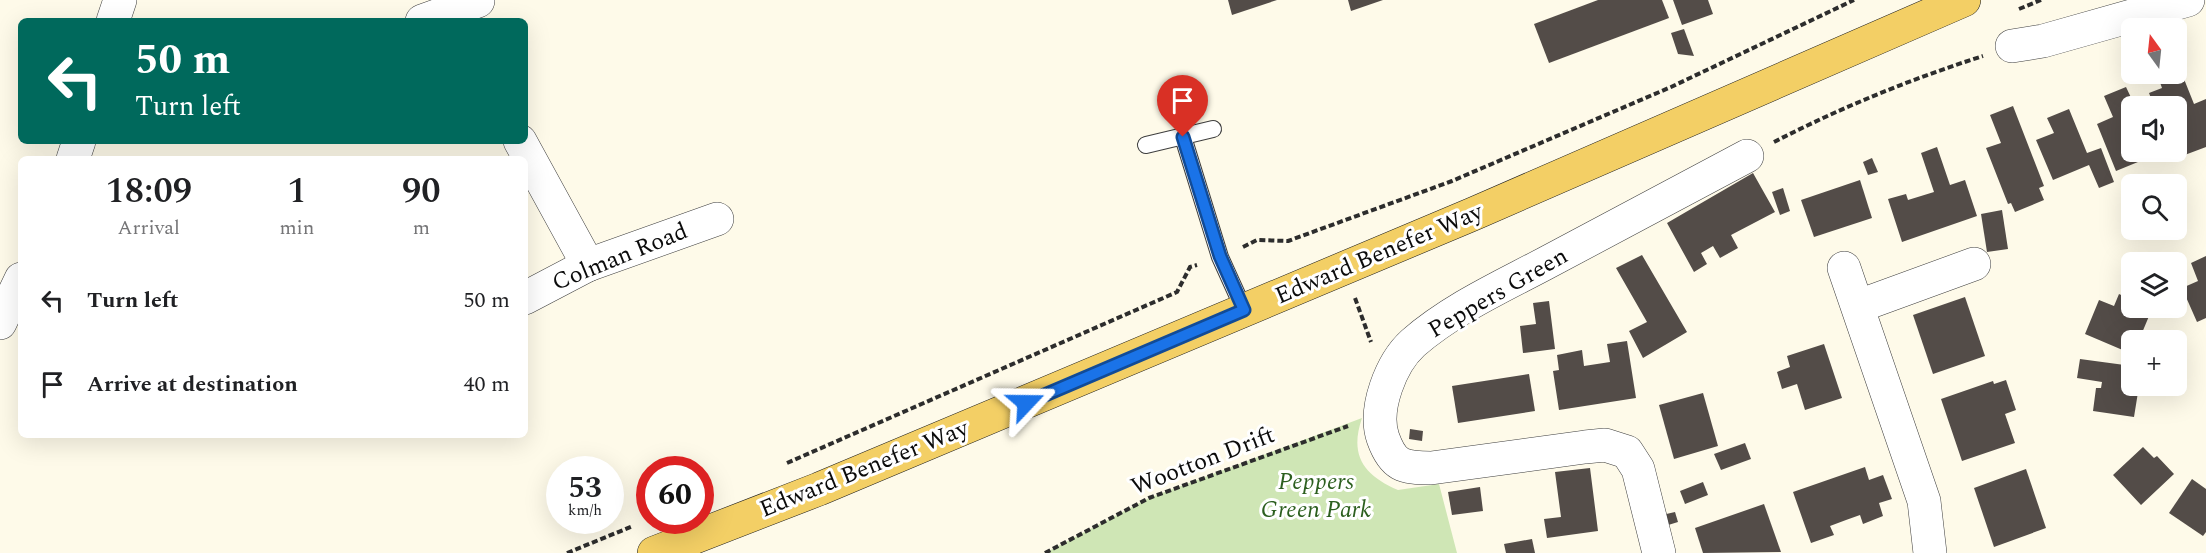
<!DOCTYPE html>
<html lang="en">
<head>
<meta charset="utf-8">
<style>
  body { margin:0; font-family:Spectral,serif; background:#f2f2f2; color:#202124; height:100vh; display:flex; flex-direction:column; font-size:22px; white-space:nowrap }
  * { box-sizing:border-box; margin:0 }
  p { font-size:20px; color:#757577 }
  .icon { flex:none; width:33px; height:33px; fill:none; stroke:currentColor; stroke-width:2; stroke-linecap:round; stroke-linejoin:round }
  .map { position:relative; flex:1; overflow:hidden }
  .sheet { position:absolute; left:18px; top:156px; width:510px; height:282px; display:flex; flex-direction:column; background:#fff; border-radius:9px; box-shadow:0 6px 24px #0002 }
  .sheet>* { flex:none }
  .hud { position:absolute; left:18px; top:18px; width:510px; height:126px; border-radius:9px; box-shadow:0 6px 24px #0002; background:#00695c; color:#fff; overflow:hidden }
  .needle { width:39px; rotate:345deg }
  .buttons { position:absolute; left:2121px; top:18px; display:grid; gap:12px }
  .buttons a { display:grid; place-items:center; width:66px; height:66px; border-radius:9px; background:#fff; box-shadow:0 6px 24px #0002; font-size:30px }
  .speed { position:absolute; left:546px; top:456px; display:flex; gap:12px; font-size:30px; font-weight:700; text-align:center }
  .speed>* { display:grid; place-content:center; width:78px; height:78px; border-radius:50%; background:#fff; box-shadow:0 6px 24px #0002; line-height:1 }
  .speed small { font-size:15px; font-weight:400 }
  .speed .limit { border:9px solid #d22; background:#fff; color:#111 }
  .pin { position:absolute; display:grid; place-items:center; width:51px; height:51px; color:#fff; margin:-62px -26px; border-radius:50% 50% 50% 0; rotate:-45deg; box-shadow:0 0 6px #0007 }
  .pin .icon { rotate:45deg }
  .me { position:absolute; width:66px; margin:-33px; rotate:67deg; stroke-linejoin:round; filter:drop-shadow(0 0 4px #0008) }
  .turn { display:flex; align-items:center; gap:21px; height:126px; padding:0 18px; font-size:27px }
  .turn .icon { width:78px; height:78px; stroke-width:2.5 }
  .turn b { display:block; font-size:42px; line-height:51px }
  .eta { display:flex; justify-content:space-evenly; align-items:center; height:102px; text-align:center }
  .eta b { font-size:36px; font-weight:600; line-height:42px }
  ul { padding:0; list-style:none }
  li { display:flex; align-items:center; gap:18px; height:84px; padding:0 18px }
  li div { flex:1 }
  li b { display:block; font-size:22px }
  li em { font-style:normal }
  .map>svg:first-child { display:block }
  .green { fill:#cfe6b5 }
  .building { fill:#534c48 }
  .lines { fill:none; stroke-linecap:round; stroke-linejoin:round }
  .lane-casing { stroke:#3e3e3e; stroke-width:18 }
  .street-casing { stroke:#3e3e3e; stroke-width:34 }
  .primary-casing { stroke:#1c1c1c; stroke-width:34 }
  .path { stroke:#2d2d2d; stroke-width:4; stroke-dasharray:6 3; stroke-linecap:butt }
  .lane { stroke:#fff; stroke-width:16 }
  .street { stroke:#fff; stroke-width:33 }
  .primary { stroke:#f3cf65; stroke-width:33 }
  .route-casing { stroke:#114b97; stroke-width:15 }
  .route { stroke:#1a73e8; stroke-width:10 }
  .labels { text-anchor:middle; dominant-baseline:central; stroke-width:6; stroke-linejoin:round; paint-order:stroke }
  .street-label { font-size:24px; fill:#0b0b0b; stroke:#fff }
  .park-label { font-size:24px; font-style:italic; fill:#2c5f1f; stroke:#fff }
</style>
</head>
<body>
<div class="map">
<svg width="2206" height="553" viewBox="0 0 2206 553">
  <rect width="100%" height="100%" fill="#fefae9"/>
  <path class="green" d="M1362 418C1349 456 1364 475 1398 490L1439 484 1457 553H1045L1149 498Z"/>
  <g class="building">
    <polygon points="1228,0 1277,0 1232,15"/>
    <polygon points="1348,0 1383,0 1351,11"/>
    <polygon points="1598,0 1662,0 1669,18 1549,63 1534,24"/>
    <polygon points="1673,0 1708,0 1713,14 1682,25"/>
    <polygon points="1684,29 1694,56 1678,54 1671,33"/>
    <polygon points="2178,64 2194,104 2206,99 2206,147 2174,159 2171,152 2176,152 2176,106 2154,106 2149,93 2162,88 2157,74 2176,74"/>
    <polygon points="2126,87 2135,106 2132,106 2132,152 2154,152 2155,155 2116,171 2097,124 2113,117 2104,96"/>
    <polygon points="2013,106 2044,186 2039,188 2044,200 2015,212 2011,203 2008,204 1986,148 2001,143 1990,115"/>
    <polygon points="2069,109 2087,153 2101,148 2114,182 2099,188 2089,165 2053,180 2036,140 2054,133 2047,118"/>
    <polygon points="1937,147 1950,185 1965,180 1977,216 1902,242 1888,199 1906,194 1908,200 1934,192 1921,153"/>
    <polygon points="1872,158 1878,172 1868,175 1863,162"/>
    <polygon points="1753,173 1775,212 1731,235 1738,248 1720,258 1713,246 1701,253 1707,264 1694,272 1667,223"/>
    <polygon points="1860,180 1872,218 1814,237 1801,200"/>
    <polygon points="1783,188 1790,211 1780,215 1772,192"/>
    <polygon points="2002,210 2008,249 1987,252 1981,214"/>
    <polygon points="1642,255 1687,332 1643,358 1629,331 1647,322 1616,268"/>
    <polygon points="2206,256 2206,318 2197,322 2182,288 2198,281 2191,263"/>
    <polygon points="2119,294 2132,300 2132,308 2152,309 2139,340 2132,340 2132,354 2085,334 2099,300 2114,306"/>
    <polygon points="1965,297 1985,356 1933,374 1913,315"/>
    <polygon points="1549,301 1555,349 1523,353 1520,326 1536,324 1533,303"/>
    <polygon points="1627,341 1636,398 1559,410 1553,371 1559,370 1557,355 1582,350 1584,366 1610,362 1607,344"/>
    <polygon points="1824,344 1842,398 1805,410 1797,384 1782,389 1777,372 1790,367 1787,356"/>
    <polygon points="2080,359 2132,366 2132,386 2139,386 2134,417 2093,411 2096,388 2101,388 2102,382 2077,378"/>
    <polygon points="1529,374 1535,411 1458,423 1452,386"/>
    <polygon points="2006,380 2016,410 2005,414 2015,443 1962,461 1941,399 1993,381 1994,384"/>
    <polygon points="1703,393 1718,446 1674,459 1659,405"/>
    <polygon points="1410,429 1423,431 1422,441 1409,439"/>
    <polygon points="1745,443 1751,459 1721,470 1714,454"/>
    <polygon points="2143,447 2154,458 2157,456 2174,474 2141,505 2113,475"/>
    <polygon points="1865,467 1869,480 1883,475 1892,499 1879,503 1883,516 1863,524 1860,515 1846,520 1830,526 1834,535 1811,543 1793,492"/>
    <polygon points="1590,468 1598,531 1547,538 1544,519 1561,517 1555,472"/>
    <polygon points="2026,469 2046,528 1994,547 1974,488"/>
    <polygon points="2192,479 2206,489 2206,532 2203,536 2169,513"/>
    <polygon points="1703,482 1708,495 1685,504 1680,491"/>
    <polygon points="1480,487 1483,511 1452,515 1448,492"/>
    <polygon points="1764,504 1781,552 1703,553 1695,528"/>
    <polygon points="1675,512 1678,522 1665,526 1662,515"/>
    <polygon points="1532,539 1535,553 1506,553 1504,544"/>
  </g>
  <g class="lines">
    <g class="lane-casing">
      <g id="lane">
        <polyline points="1183,137 1220,257 1244,310"/>
        <polyline points="1146,145 1213,129"/>
      </g>
    </g>
    <g class="street-casing">
      <g id="street">
        <polyline points="113,21 120,0"/>
        <polyline points="422,21 478,1"/>
        <polyline points="2012,46 2043,41 2188,0"/>
        <polyline points="520,141 588,265"/>
        <polyline points="73,159 79,141"/>
        <polyline points="1844,268 1924,501 1930,553"/>
        <polyline points="525,298 588,265 717,219"/>
        <polyline points="1859,306 1974,264"/>
        <polyline points="0,323 21,279"/>
        <path d="M1659 553 1638 469 1627 452 1605 445 1585 447 1431 468C1403 468 1393 466 1383 438 1373 409 1391 363 1413 343 1452 309 1501 287 1546 263 1613 227 1680 192 1747 156"/>
      </g>
    </g>
    <g class="primary-casing">
      <polyline id="primary" points="654,553 819,489 1473,214 1964,0"/>
    </g>
    <g class="path">
      <polyline points="2019,9 2041,0"/>
      <path d="M1774 142C1842 107 1911 79 1983 56"/>
      <polyline points="1243,247 1257,240 1288,241 1452,181 1671,87 1854,0"/>
      <polyline points="1355,298 1371,342"/>
      <polyline points="787,463 1177,292 1190,267 1197,265"/>
      <polyline points="567,553 633,526"/>
      <polyline points="1045,553 1149,498 1348,426"/>
    </g>
    <use href="#lane" class="lane"/>
    <use href="#street" class="street"/>
    <use href="#primary" class="primary"/>
  </g>
  <g class="lines">
    <g class="route-casing">
      <polyline id="route" points="1026,403 1244,310 1220,256 1183,137"/>
    </g>
    <use href="#route" class="route"/>
  </g>
  <g class="labels">
    <g class="street-label">
      <text transform="translate(1379 254) rotate(-23)">Edward Benefer Way</text>
      <text transform="translate(620 257) rotate(-22)">Colman Road</text>
      <text transform="translate(1498 293) rotate(-30)">Peppers Green</text>
      <text transform="translate(1203 461) rotate(-21)">Wootton Drift</text>
      <text transform="translate(864 469) rotate(-22)">Edward Benefer Way</text>
    </g>
    <g class="park-label">
      <text x="1316" y="482">Peppers<tspan x="1316" dy="28">Green Park</tspan></text>
    </g>
  </g>
</svg>
<div class="buttons">
<a><svg class="needle" viewBox="-14 -14 28 28"><path d="M0-13l5 13h-10z" fill="#e53935"/><path d="M0 13l5-13h-10z" fill="#757577"/></svg></a>
<a><svg class="icon" aria-label="sound" viewBox="0 0 24 24"><path d="M4 9h4l5-4v14l-5-4H4zM17 9q2 3 0 6"/></svg></a>
<a><svg class="icon" aria-label="search" viewBox="0 0 24 24"><circle cx="10" cy="10" r="6"/><path d="M15 15l6 6"/></svg></a>
<a><svg class="icon" aria-label="layers" viewBox="0 0 24 24"><path d="M12 4l9 5-9 5-9-5zM3 14l9 5 9-5"/></svg></a>
<a>+</a>
</div>
<div class="speed"><div>53<small>km/h</small></div><div class="limit">60</div></div>
<div class="pin" style="left:1183px;top:137px;background:#d93025"><svg class="icon" aria-label="arrive" viewBox="0 0 24 24"><path d="M6 21V4h12l-3 4 3 4H6"/></svg></div>
<svg class="me" style="left:1026px;top:403px" viewBox="-20 -20 40 40"><path d="M0-17L14 15 0 8-14 15z" fill="#1a73e8" stroke="#fff" stroke-width="4"/></svg>
<div class="hud">
<div class="turn"><svg class="icon" aria-label="left" viewBox="0 0 24 24"><path d="M17 20v-9H6M10 6l-5 5 5 5"/></svg><div><b>50 m</b>Turn left</div></div>
</div>
<section class="sheet">
<div class="eta">
<div><b>18:09</b><p>Arrival</p></div>
<div><b>1</b><p>min</p></div>
<div><b>90</b><p>m</p></div>
</div>
<ul>
<li><svg class="icon" aria-label="left" viewBox="0 0 24 24"><path d="M17 20v-9H6M10 6l-5 5 5 5"/></svg><div><b>Turn left</b></div><em>50 m</em></li>
<li><svg class="icon" aria-label="arrive" viewBox="0 0 24 24"><path d="M6 21V4h12l-3 4 3 4H6"/></svg><div><b>Arrive at destination</b></div><em>40 m</em></li>
</ul>
</section>
</div>
</body>
</html>
